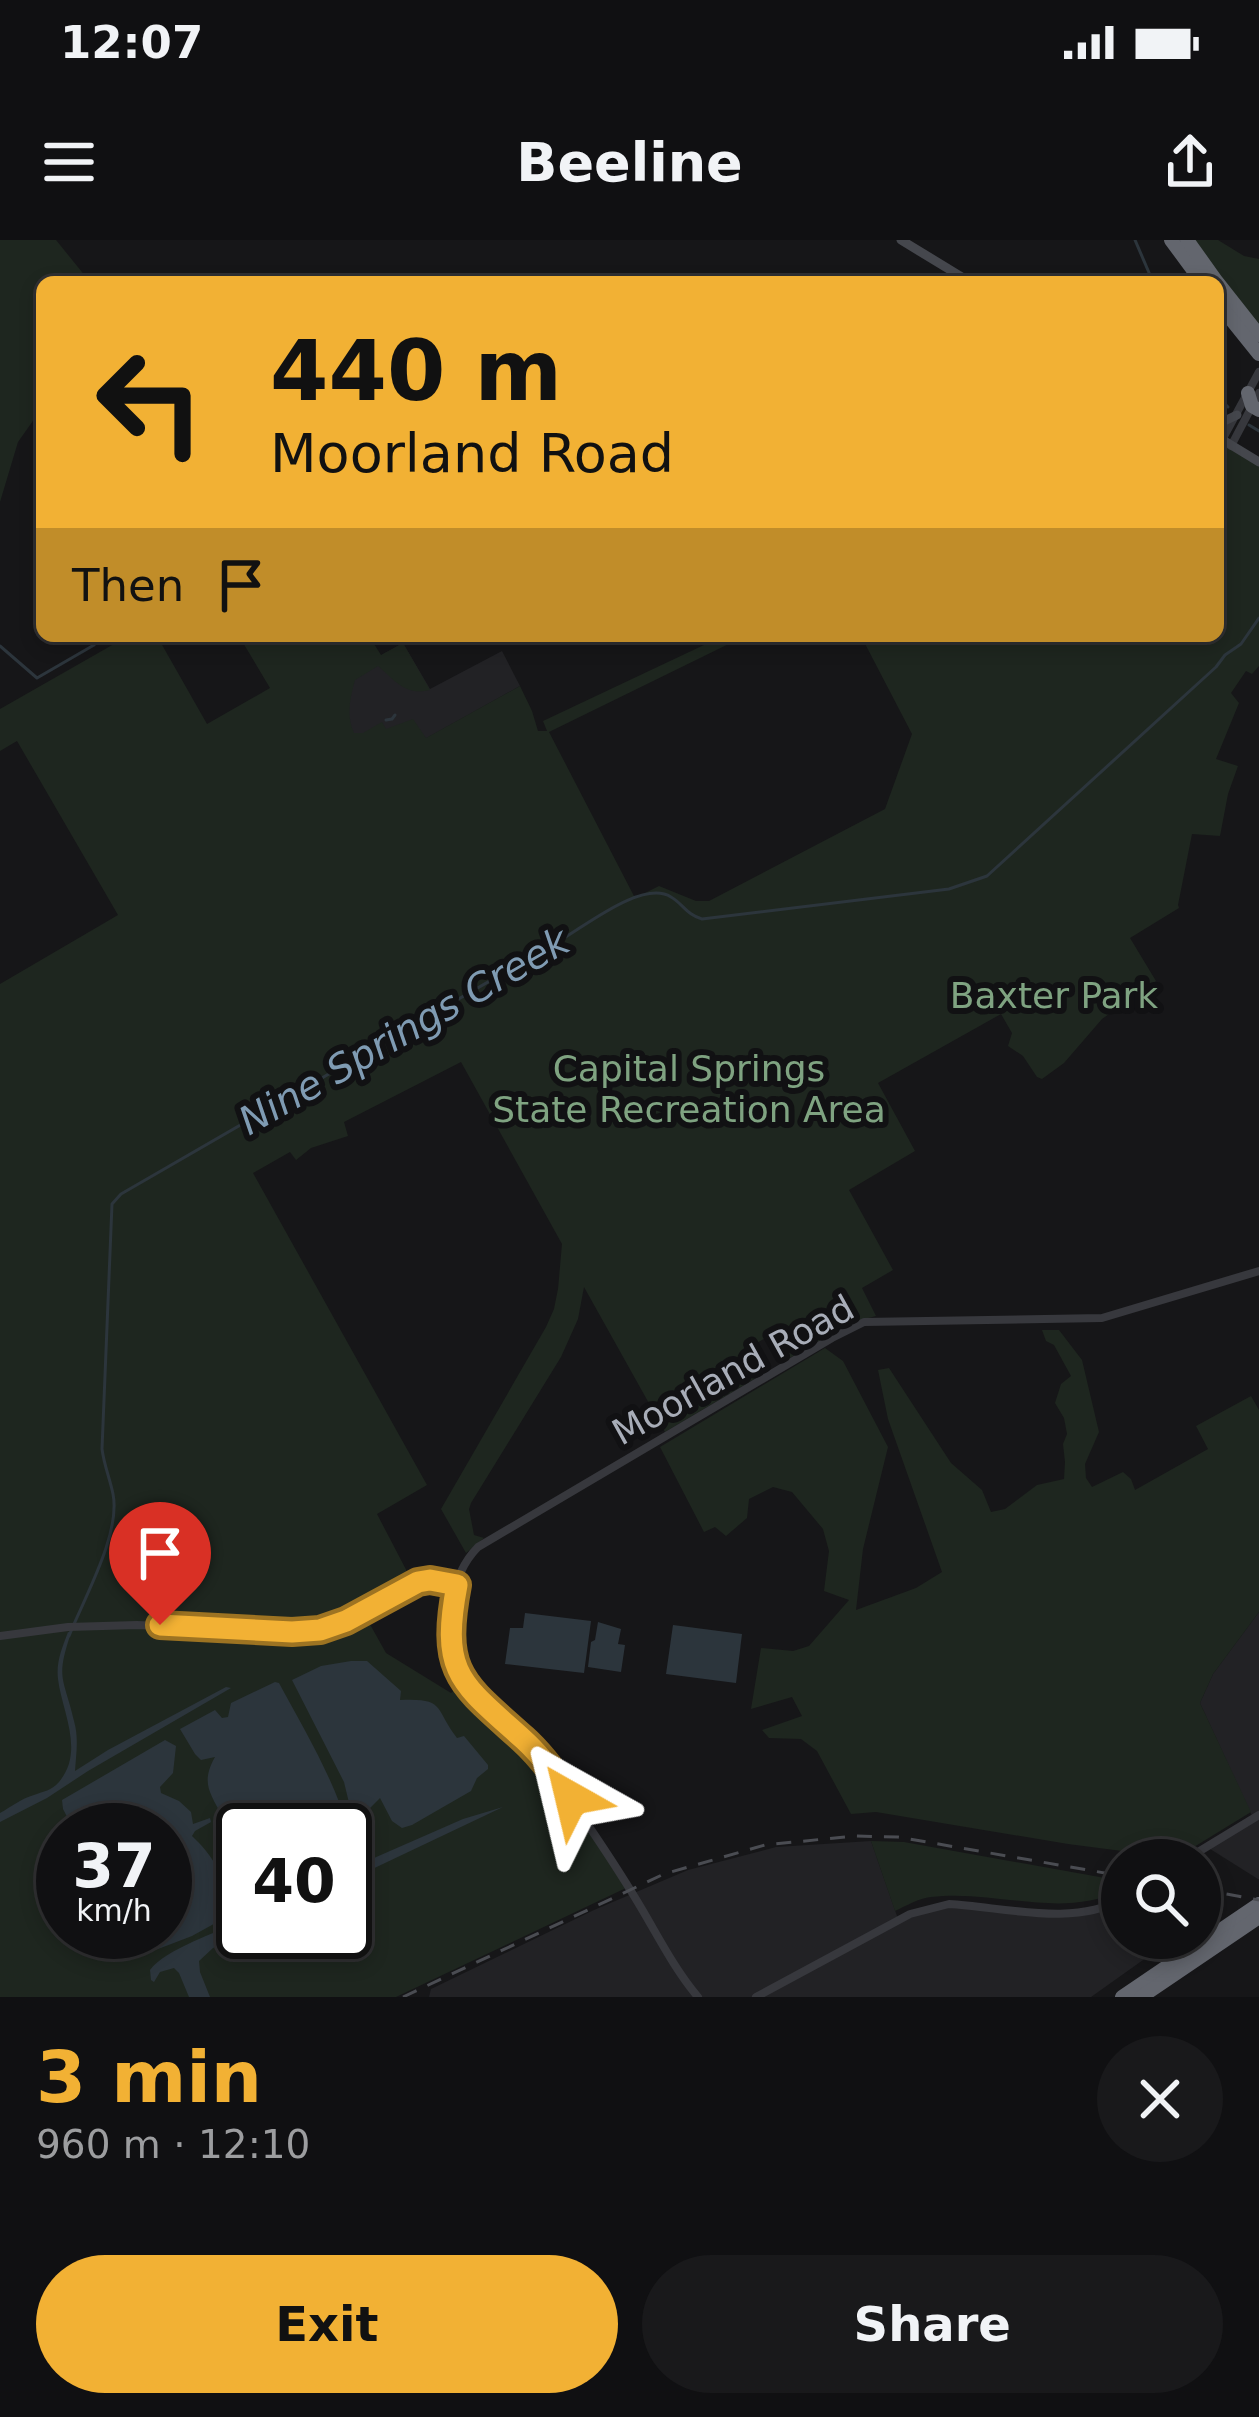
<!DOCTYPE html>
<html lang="en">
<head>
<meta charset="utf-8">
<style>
  body { margin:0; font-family:"DejaVu Sans",sans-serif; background:#19191b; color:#f1f3f6; height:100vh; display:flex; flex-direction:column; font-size:45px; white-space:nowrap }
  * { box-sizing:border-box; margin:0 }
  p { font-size:39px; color:#9c9d9f }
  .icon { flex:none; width:66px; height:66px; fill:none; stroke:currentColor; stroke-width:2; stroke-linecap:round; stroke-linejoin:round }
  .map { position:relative; height:1757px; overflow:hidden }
  .panel { display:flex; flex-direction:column; background:#101012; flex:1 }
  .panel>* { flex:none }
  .guide { position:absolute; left:36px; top:36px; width:1188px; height:366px; border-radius:18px; box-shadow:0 6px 18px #0003,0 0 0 3px #303032; background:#f2b134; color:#111; overflow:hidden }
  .buttons { position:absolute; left:1101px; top:1599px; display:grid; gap:24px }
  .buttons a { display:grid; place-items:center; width:120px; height:120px; border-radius:50%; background:#101012; box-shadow:0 6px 18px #0003,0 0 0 3px #303032; font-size:60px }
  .speed { position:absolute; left:36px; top:1563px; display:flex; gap:24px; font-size:60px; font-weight:700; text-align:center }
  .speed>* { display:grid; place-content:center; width:156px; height:156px; border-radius:50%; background:#101012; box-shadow:0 6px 18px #0003,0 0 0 3px #303032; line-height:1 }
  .speed small { font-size:30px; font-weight:400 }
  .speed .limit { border:6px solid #111; border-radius:18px; background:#fff; color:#111 }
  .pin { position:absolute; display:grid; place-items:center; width:102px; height:102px; color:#fff; margin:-123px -51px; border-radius:50% 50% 50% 0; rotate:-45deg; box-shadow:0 0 12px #0007 }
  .pin .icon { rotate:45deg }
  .me { position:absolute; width:132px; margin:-66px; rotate:323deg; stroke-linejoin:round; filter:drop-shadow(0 0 9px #0008) }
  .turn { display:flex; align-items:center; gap:42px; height:252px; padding:0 36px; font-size:54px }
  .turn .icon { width:156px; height:156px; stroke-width:2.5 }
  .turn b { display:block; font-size:84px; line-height:102px }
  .then { display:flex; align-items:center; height:114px; padding:0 36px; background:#0003; gap:24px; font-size:45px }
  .round { display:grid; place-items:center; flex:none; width:126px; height:126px; border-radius:63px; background:#19191b }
  .summary { display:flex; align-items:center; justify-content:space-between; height:204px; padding:0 36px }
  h1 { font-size:72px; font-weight:700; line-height:90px; color:#f2b134 }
  .button { display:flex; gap:24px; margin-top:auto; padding:24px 36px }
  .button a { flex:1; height:138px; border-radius:72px; background:#f2b134; color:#111; font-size:48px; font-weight:700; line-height:138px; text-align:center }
  .button a+a { background:#19191b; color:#f1f3f6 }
  .status { display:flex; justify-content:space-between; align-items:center; height:84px; padding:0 60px; background:#101012; direction:ltr }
  .status svg { height:33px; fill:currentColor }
  header { display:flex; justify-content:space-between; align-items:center; height:156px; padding:0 36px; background:#101012; font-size:54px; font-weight:700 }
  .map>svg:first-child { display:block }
  .built { fill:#222225 }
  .green { fill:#1e261f; fill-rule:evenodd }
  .water { fill:#2c353c }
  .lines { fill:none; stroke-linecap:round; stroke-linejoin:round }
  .stream { stroke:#2c353c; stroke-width:3 }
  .tertiary { stroke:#37383d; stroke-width:8 }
  .secondary { stroke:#45474d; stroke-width:9 }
  .motorway { stroke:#63666e; stroke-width:14 }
  .rail { stroke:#4a4c52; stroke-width:3; stroke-dasharray:15 12; stroke-linecap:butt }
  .route-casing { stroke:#9d7322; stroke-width:30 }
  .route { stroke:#f2b134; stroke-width:21 }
  .labels { text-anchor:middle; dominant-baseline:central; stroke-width:12; stroke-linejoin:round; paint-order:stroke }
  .park-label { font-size:36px; fill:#7fa381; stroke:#111113 }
  .street-label { font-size:36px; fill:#a8adb8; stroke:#111113 }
  .water-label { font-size:39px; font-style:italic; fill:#7f9bb3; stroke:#111113 }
</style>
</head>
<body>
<div class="status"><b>12:07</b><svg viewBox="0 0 49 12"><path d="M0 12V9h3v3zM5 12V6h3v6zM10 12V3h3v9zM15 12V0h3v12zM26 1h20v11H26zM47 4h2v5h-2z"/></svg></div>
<header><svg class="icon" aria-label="menu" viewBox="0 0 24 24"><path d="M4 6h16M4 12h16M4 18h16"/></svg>Beeline<svg class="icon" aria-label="share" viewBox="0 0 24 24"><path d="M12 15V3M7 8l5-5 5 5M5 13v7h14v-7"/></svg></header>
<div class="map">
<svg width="1259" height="1757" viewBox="0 0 1259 1757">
  <rect width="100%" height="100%" fill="#161618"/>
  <g class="built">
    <polygon points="403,403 430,449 502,411 520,446 330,552 283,470"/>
    <polygon points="1259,1372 1259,1639 1258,1639 1207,1607 1253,1578 1200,1463 1213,1434"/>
    <polygon points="871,1601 898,1679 949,1664 1067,1674 1122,1659 1122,1698 1174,1698 1091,1757 429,1757 431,1749 594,1670 688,1630 776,1607"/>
  </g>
  <g class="green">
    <polygon points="0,0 56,0 90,42 42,42 42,168 18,202 0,262"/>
    <polygon points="1193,0 1218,0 1244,16 1259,19 1259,86"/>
    <path d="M1218 200 1259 223V426L1252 434 1246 431 1231 453 1239 463 1216 519 1238 526 1228 554 1220 596 1192 594 1178 665 1179 668 1130 698 1156 741 1102 779 1064 823 1042 839 1037 837 1023 816 1008 806 1012 793 1001 774 878 843 915 911 849 950 893 1030 862 1048 876 1076 853 1082 788 1119 772 1094 752 1106 766 1132 665 1192 584 1047 578 1079 561 1117 471 1263 469 1269 474 1295 484 1298 466 1313 441 1269 546 1087 554 1069 558 1049 562 1004 461 822 344 882 348 896 311 908 296 920 290 912 253 933 427 1245 377 1274 412 1341 362 1370 386 1413 451 1453 462 1445C484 1479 522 1499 548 1531 577 1567 600 1610 626 1648L396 1757H0V1398L76 1383 0 1394V744L118 675 17 501 0 511V469L128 396H157L207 484 270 448 239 396H369L381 415 403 403 430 450C404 456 395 440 378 426L355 440C350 458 346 475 354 493H363L382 482 386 489 413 479 426 498 520 446 532 471 538 491H547L543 481 723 396H745L549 492 635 658 659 646 696 661H709L885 569 912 494 861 396H1218ZM63 1590H165V1692H63ZM243 1590H345V1692H243Z"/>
    <polygon points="1042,1090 1059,1090 1082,1120 1099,1192 1085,1224 1086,1238 1092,1247 1123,1232 1131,1239 1135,1250 1208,1209 1196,1186 1251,1156 1259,1170 1259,1372 1213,1434 1200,1463 1251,1572 1176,1618 1068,1604 876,1572 851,1574 817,1511 801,1499 769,1498 762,1490 802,1476 792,1457 751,1469 761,1408 793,1411 809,1406 849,1360 824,1351 829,1311 823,1289 792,1252 773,1247 749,1259 747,1278 726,1296 715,1287 704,1292 660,1207 825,1108 843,1121 888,1207 863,1309 856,1370 916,1348 942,1332 888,1179 878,1130 889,1128 951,1223 982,1250 991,1272 1005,1269 1037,1245 1064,1239 1065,1222 1063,1204 1067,1194 1064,1178 1055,1163 1061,1144 1071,1136 1054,1105 1046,1101"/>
    <path d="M871 1601 904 1602 1122 1641V1650C1060 1680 996 1649 931 1657 919 1658 906 1666 895 1671Z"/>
  </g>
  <g class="water">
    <polygon points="525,1373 591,1381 584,1433 505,1424 510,1388 523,1388"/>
    <polygon points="598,1382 621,1389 618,1404 625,1405 621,1432 588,1427 591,1402 595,1400"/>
    <polygon points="673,1385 742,1394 736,1443 666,1434"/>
    <path d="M68 1392 71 1393C55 1440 64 1437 74 1481 79 1498 76 1515 75 1531L108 1510 226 1447 231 1448 88 1531 47 1558 0 1582V1573C11 1567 22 1558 34 1555 44 1551 51 1551 59 1542 85 1511 62 1472 58 1439 56 1422 62 1408 68 1392Z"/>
    <path d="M351 1421H367L401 1451 400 1460C446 1458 434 1468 457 1498L464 1496 488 1525V1529L477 1538 471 1551 412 1585 402 1588 392 1581 380 1558 370 1568 356 1574 351 1571 344 1542 292 1440 321 1426Z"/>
    <path d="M275 1442 279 1443C305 1491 334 1539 349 1591L345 1594V1590H243V1629L229 1590 231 1577H223C209 1552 201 1542 215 1517L201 1520 195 1514 180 1489 215 1470 222 1478 228 1477 231 1463Z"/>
    <path d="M165 1500 176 1506 173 1533 160 1547 161 1553 179 1561 191 1572 193 1584 210 1578 211 1582 195 1591 192 1596C205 1608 217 1623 222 1640 226 1652 224 1659 232 1670L230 1675 192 1696 145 1714 132 1692H165V1590H74L63 1569 62 1560Z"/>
    <polygon points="503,1567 345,1642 345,1632 358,1625 463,1579"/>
    <path d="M243 1681V1691L213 1708 199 1721 200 1732 210 1757H189L179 1733 174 1728 160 1732 154 1742 151 1740 150 1730C166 1709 217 1692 243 1681Z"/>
  </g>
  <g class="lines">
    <g class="stream">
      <polyline points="1135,0 1153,42"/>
      <polyline points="1218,157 1228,167"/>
      <polyline points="1249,185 1259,191"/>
      <polyline points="101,402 111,396"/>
      <polyline points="0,406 37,438 94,405"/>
      <polyline points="386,480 392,479 395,475"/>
      <path d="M69 1396C84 1358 121 1294 113 1254 110 1239 104 1225 102 1209L112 964 121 954 559 701C584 687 643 639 671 657 683 664 687 675 702 679L949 649 987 636 1216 427 1225 415 1241 404 1259 378"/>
    </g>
    <g class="tertiary">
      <polyline points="1222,200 1259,132"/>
      <polyline points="1231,206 1259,153"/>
      <polyline points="0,1396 68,1387 137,1385 307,1392 346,1381 421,1341 456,1345"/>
      <polyline points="1185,1620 1259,1575"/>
      <path d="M698 1757C676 1731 660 1700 643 1671 626 1642 607 1613 588 1585 571 1559 555 1532 534 1510 508 1482 473 1465 458 1429 443 1392 449 1336 478 1307L832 1098 864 1082 1102 1078 1259 1031"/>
      <path d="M756 1757 910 1674 949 1664C1003 1667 1074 1687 1122 1659"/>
    </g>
    <g class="secondary">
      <polyline points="901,0 970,42"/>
      <polyline points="1218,184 1237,175"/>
      <polyline points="1218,197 1259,222"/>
    </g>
    <g class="motorway">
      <polyline points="1171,0 1202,42"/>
      <polyline points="1187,0 1217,42"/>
      <polyline points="1218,43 1259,95"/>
      <polyline points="1218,63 1259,114"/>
      <polyline points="1248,153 1252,166 1259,170"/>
      <polyline points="1122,1757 1259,1664"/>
      <polyline points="1141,1757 1259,1677"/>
    </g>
    <g class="rail">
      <polyline points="1200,1649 1259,1660"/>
      <polyline points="403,1757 664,1634 765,1605 854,1596 898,1597 1122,1636"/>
    </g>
  </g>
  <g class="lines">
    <g class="route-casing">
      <path id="route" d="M160 1385 292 1392 320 1390 346 1381 418 1342 430 1340 457 1345C440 1434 461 1443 523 1499 542 1516 557 1537 571 1558"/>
    </g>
    <use href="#route" class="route"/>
  </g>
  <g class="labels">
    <g class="park-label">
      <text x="1054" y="755">Baxter Park</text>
      <text x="689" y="828">Capital Springs<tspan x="689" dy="41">State Recreation Area</tspan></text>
    </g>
    <g class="street-label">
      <text transform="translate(733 1130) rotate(-29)">Moorland Road</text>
    </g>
    <g class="water-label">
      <text transform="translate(404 791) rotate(-30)">Nine Springs Creek</text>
    </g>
  </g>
</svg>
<div class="buttons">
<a><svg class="icon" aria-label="search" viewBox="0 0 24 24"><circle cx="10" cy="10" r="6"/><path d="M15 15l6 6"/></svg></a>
</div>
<div class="speed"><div>37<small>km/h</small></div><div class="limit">40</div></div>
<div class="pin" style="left:160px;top:1385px;background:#d93025"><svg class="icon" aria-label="arrive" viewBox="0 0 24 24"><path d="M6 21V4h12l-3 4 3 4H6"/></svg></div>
<svg class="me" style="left:571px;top:1558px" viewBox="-20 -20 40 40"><path d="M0-17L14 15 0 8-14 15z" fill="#f2b134" stroke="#fff" stroke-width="4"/></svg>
<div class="guide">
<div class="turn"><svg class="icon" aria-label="left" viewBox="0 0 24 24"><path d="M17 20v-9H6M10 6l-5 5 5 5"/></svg><div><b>440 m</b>Moorland Road</div></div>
<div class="then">Then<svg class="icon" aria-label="arrive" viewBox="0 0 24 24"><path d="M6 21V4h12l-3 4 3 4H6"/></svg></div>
</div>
</div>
<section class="panel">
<div class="summary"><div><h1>3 min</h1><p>960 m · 12:10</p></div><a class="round"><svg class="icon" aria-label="close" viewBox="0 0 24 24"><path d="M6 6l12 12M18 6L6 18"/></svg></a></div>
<div class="button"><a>Exit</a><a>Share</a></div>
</section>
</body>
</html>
